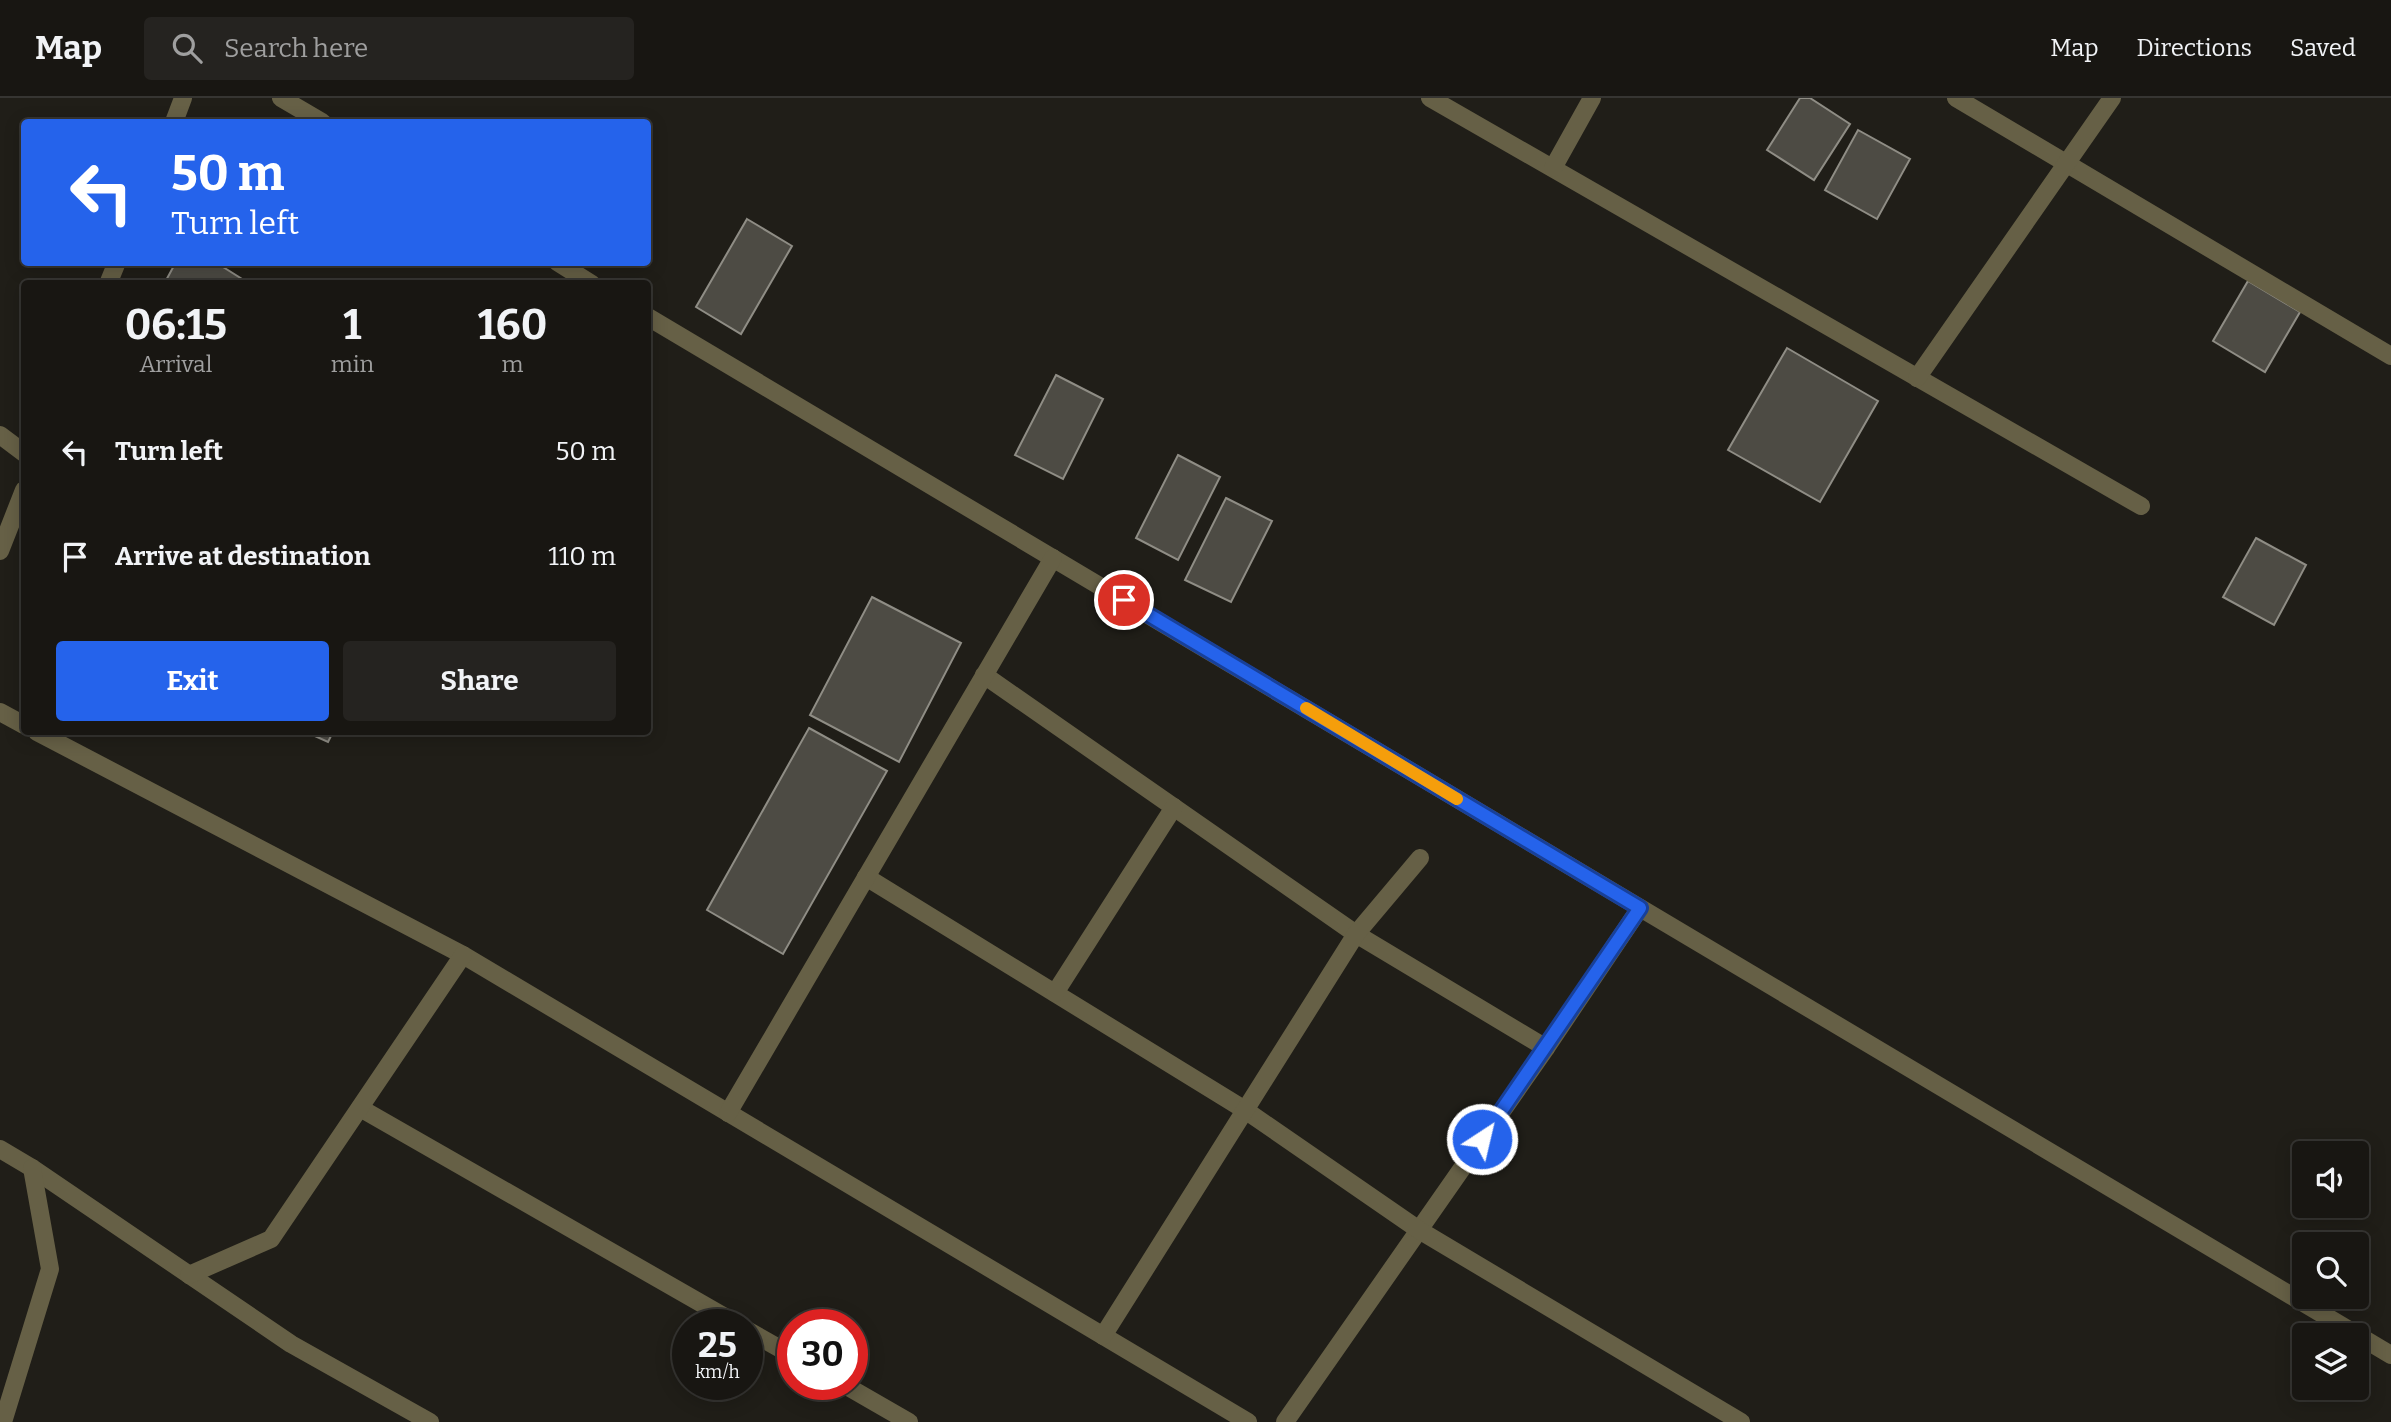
<!DOCTYPE html>
<html lang="en">
<head>
<meta charset="utf-8">
<style>
  body { margin:0; font-family:Bitter,serif; background:#252320; color:#f1f3f6; height:100vh; display:flex; flex-direction:column; font-size:26px; white-space:nowrap }
  * { box-sizing:border-box; margin:0 }
  p { font-size:23px; color:#9f9f9f }
  .icon { flex:none; width:38px; height:38px; fill:none; stroke:currentColor; stroke-width:2; stroke-linecap:round; stroke-linejoin:round }
  .map { position:relative; flex:1; overflow:hidden }
  .sheet { position:absolute; left:21px; top:182px; width:630px; height:455px; display:flex; flex-direction:column; background:#181612; border-radius:7px; box-shadow:0 4px 18px #0003,0 0 0 2px #363532 }
  .sheet>* { flex:none }
  .guide { position:absolute; left:21px; top:21px; width:630px; height:147px; border-radius:7px; box-shadow:0 4px 18px #0003,0 0 0 2px #363532; background:#2563eb; color:#fff; overflow:hidden }
  .controls { position:absolute; left:2292px; top:1043px; display:grid; gap:14px }
  .controls a { display:grid; place-items:center; width:77px; height:77px; border-radius:7px; background:#181612; box-shadow:0 4px 18px #0003,0 0 0 2px #363532; font-size:35px }
  .speed { position:absolute; left:672px; top:1211px; display:flex; gap:14px; font-size:35px; font-weight:700; text-align:center }
  .speed>* { display:grid; place-content:center; width:91px; height:91px; border-radius:50%; background:#181612; box-shadow:0 4px 18px #0003,0 0 0 2px #363532; line-height:1 }
  .speed small { font-size:18px; font-weight:400 }
  .speed .limit { border:10px solid #d22; background:#fff; color:#111 }
  .pin { position:absolute; display:grid; place-items:center; width:60px; height:60px; color:#fff; margin:-30px; border:4px solid #fff; border-radius:50%; box-shadow:0 2px 7px #0007 }
  .me { position:absolute; width:77px; margin:-38px; rotate:35deg; stroke-linejoin:round; filter:drop-shadow(0 0 5px #0008) }
  .turn { display:flex; align-items:center; gap:24px; height:147px; padding:0 35px; font-size:32px }
  .turn .icon { width:91px; height:91px; stroke-width:2.5 }
  .turn b { display:block; font-size:49px; line-height:60px }
  .eta { display:flex; justify-content:space-evenly; align-items:center; height:119px; text-align:center }
  .eta b { font-size:42px; font-weight:700; line-height:49px }
  .cta { display:flex; gap:14px; margin-top:auto; padding:14px 35px }
  .cta a { flex:1; height:80px; border-radius:7px; background:#2563eb; color:#fff; font-size:28px; font-weight:700; line-height:80px; text-align:center }
  .cta a+a { background:#252320; color:#f1f3f6 }
  ul { padding:0; list-style:none }
  li { display:flex; align-items:center; gap:21px; height:105px; padding:0 35px }
  li div { flex:1 }
  li b { display:block; font-size:26px }
  li em { font-style:normal }
  header { display:flex; align-items:center; gap:42px; box-sizing:border-box; height:98px; padding:0 35px; background:#181612; border-bottom:2px solid #363532 }
  header strong { font-size:33px }
  nav { display:flex; gap:38px; margin-inline-start:auto; font-size:24px }
  .search { width:490px; height:63px; background:#252320; display:flex; align-items:center; gap:18px; box-sizing:border-box; padding:0 24px; border-radius:7px; color:#9f9f9f; font-size:26px }
  .map>svg:first-child { display:block }
  .building { fill:#4d4b44; stroke:#8f8d85; stroke-width:2 }
  .lines { fill:none; stroke-linecap:round; stroke-linejoin:round }
  .minor { stroke:#666046; stroke-width:18 }
  .tertiary { stroke:#666046; stroke-width:18 }
  .route-casing { stroke:#184099; stroke-width:18 }
  .route { stroke:#2563eb; stroke-width:12 }
  .slow { stroke:#f59e0b; stroke-width:12 }
</style>
</head>
<body>
<header>
<strong>Map</strong>
<div class="search"><svg class="icon" aria-label="search" viewBox="0 0 24 24"><circle cx="10" cy="10" r="6"/><path d="M15 15l6 6"/></svg>Search here</div>
<nav><a>Map</a><a>Directions</a><a>Saved</a></nav>
</header>
<div class="map">
<svg width="2391" height="1324" viewBox="0 0 2391 1324">
  <rect width="100%" height="100%" fill="#201e18"/>
  <g class="building">
    <polygon points="1800,0 1810,0 1850,26 1814,82 1767,52"/>
    <polygon points="1858,32 1910,61 1877,121 1825,92"/>
    <polygon points="747,121 792,148 741,236 696,209"/>
    <polygon points="176,164 215,164 250,186 164,186"/>
    <polygon points="2248,183 2300,214 2265,274 2213,243"/>
    <polygon points="1787,250 1878,303 1820,404 1728,352"/>
    <polygon points="1056,277 1103,301 1063,381 1015,357"/>
    <polygon points="1178,357 1220,379 1178,462 1136,440"/>
    <polygon points="1226,400 1272,423 1231,504 1185,482"/>
    <polygon points="2256,440 2306,467 2274,527 2223,499"/>
    <polygon points="872,499 961,545 899,664 810,617"/>
    <polygon points="809,630 887,673 783,856 707,812"/>
    <polygon points="306,634 333,634 328,644"/>
  </g>
  <g class="lines">
    <g class="minor">
      <polyline points="281,0 322,24"/>
      <polyline points="1430,0 2141,408"/>
      <polyline points="1956,0 2391,258"/>
      <polyline points="1553,70 1592,0"/>
      <polyline points="557,164 592,186"/>
      <polyline points="648,219 2391,1257"/>
      <polyline points="1917,280 2112,0"/>
      <polyline points="0,337 24,355"/>
      <polyline points="984,577 1356,836 1546,950 1285,1324"/>
      <polyline points="0,614 24,627"/>
      <polyline points="37,634 463,857 1248,1324"/>
      <polyline points="866,779 1245,1012 1419,1132 1741,1324"/>
      <polyline points="1055,895 1174,709"/>
      <polyline points="1546,950 1640,810"/>
      <polyline points="360,1010 739,1227"/>
      <polyline points="728,1015 1053,460"/>
      <polyline points="0,1051 32,1070 291,1246 430,1324"/>
      <polyline points="189,1177 271,1141 463,857"/>
      <polyline points="747,1232 793,1258"/>
      <polyline points="1103,1238 1356,836 1420,760"/>
      <polyline points="843,1286 909,1324"/>
      <polyline points="3,1324 50,1171 32,1070"/>
    </g>
    <g class="tertiary">
      <polyline points="174,24 183,0"/>
      <polyline points="108,186 117,164"/>
      <polyline points="0,453 24,392"/>
    </g>
  </g>
  <g class="lines">
    <g class="route-casing">
      <polyline id="route" points="1124,502 1640,810 1482,1041"/>
    </g>
    <use href="#route" class="route"/>
    <polyline class="slow" points="1306,610 1457,701"/>
  </g>
</svg>
<div class="controls">
<a><svg class="icon" aria-label="sound" viewBox="0 0 24 24"><path d="M4 9h4l5-4v14l-5-4H4zM17 9q2 3 0 6"/></svg></a>
<a><svg class="icon" aria-label="search" viewBox="0 0 24 24"><circle cx="10" cy="10" r="6"/><path d="M15 15l6 6"/></svg></a>
<a><svg class="icon" aria-label="layers" viewBox="0 0 24 24"><path d="M12 4l9 5-9 5-9-5zM3 14l9 5 9-5"/></svg></a>
</div>
<div class="speed"><div>25<small>km/h</small></div><div class="limit">30</div></div>
<div class="pin" style="left:1124px;top:502px;background:#d93025"><svg class="icon" aria-label="arrive" viewBox="0 0 24 24"><path d="M6 21V4h12l-3 4 3 4H6"/></svg></div>
<svg class="me" style="left:1482px;top:1041px" viewBox="-20 -20 40 40"><circle r="17" fill="#2563eb" stroke="#fff" stroke-width="3"/><path d="M0-11L8 9 0 5-8 9z" fill="#fff"/></svg>
<div class="guide">
<div class="turn"><svg class="icon" aria-label="left" viewBox="0 0 24 24"><path d="M17 20v-9H6M10 6l-5 5 5 5"/></svg><div><b>50 m</b>Turn left</div></div>
</div>
<section class="sheet">
<div class="eta">
<div><b>06:15</b><p>Arrival</p></div>
<div><b>1</b><p>min</p></div>
<div><b>160</b><p>m</p></div>
</div>
<ul>
<li><svg class="icon" aria-label="left" viewBox="0 0 24 24"><path d="M17 20v-9H6M10 6l-5 5 5 5"/></svg><div><b>Turn left</b></div><em>50 m</em></li>
<li><svg class="icon" aria-label="arrive" viewBox="0 0 24 24"><path d="M6 21V4h12l-3 4 3 4H6"/></svg><div><b>Arrive at destination</b></div><em>110 m</em></li>
</ul>
<div class="cta"><a>Exit</a><a>Share</a></div>
</section>
</div>
</body>
</html>
